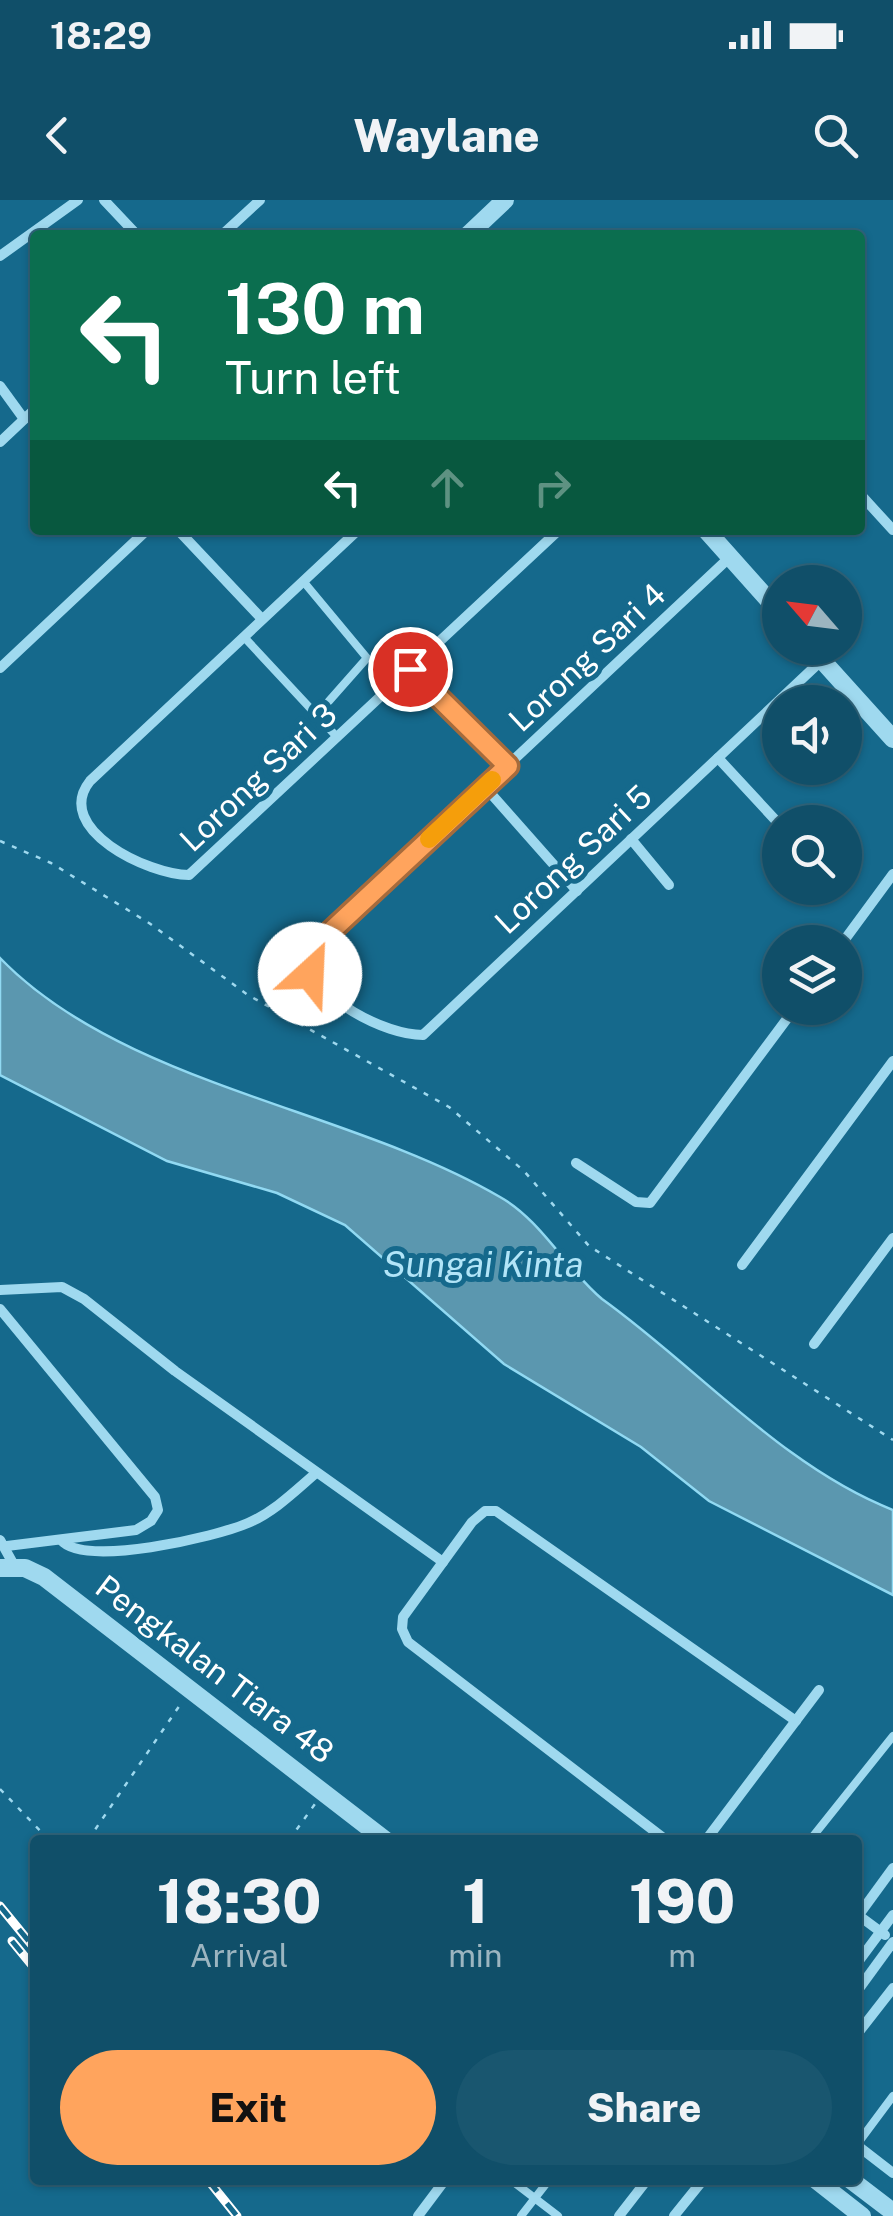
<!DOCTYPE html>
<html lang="en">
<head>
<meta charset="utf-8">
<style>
  body { margin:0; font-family:"Public Sans",sans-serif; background:#19566f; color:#f1f3f6; height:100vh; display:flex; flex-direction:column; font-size:38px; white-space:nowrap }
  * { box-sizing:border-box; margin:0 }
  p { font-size:32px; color:#9cb5c0 }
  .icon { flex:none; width:55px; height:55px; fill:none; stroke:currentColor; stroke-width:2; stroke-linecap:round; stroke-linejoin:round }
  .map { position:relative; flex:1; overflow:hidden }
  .side { position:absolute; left:30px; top:1635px; width:832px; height:350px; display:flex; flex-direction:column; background:#104f69; border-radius:10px; box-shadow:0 2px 8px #0004,0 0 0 2px #30667d }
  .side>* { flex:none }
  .guide { position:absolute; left:30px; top:30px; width:835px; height:305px; border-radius:10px; box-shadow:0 2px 8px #0004,0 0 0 2px #30667d; background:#0b6e4f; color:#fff; overflow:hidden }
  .needle { width:65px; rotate:298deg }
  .controls { position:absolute; left:762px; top:365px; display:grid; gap:20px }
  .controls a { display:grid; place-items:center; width:100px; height:100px; border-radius:50%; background:#104f69; box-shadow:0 2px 8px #0004,0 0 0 2px #30667d; font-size:50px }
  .pin { position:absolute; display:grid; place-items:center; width:85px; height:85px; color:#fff; margin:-42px; border:5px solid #fff; border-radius:50%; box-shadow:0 2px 10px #0007 }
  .me { position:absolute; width:110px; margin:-55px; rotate:25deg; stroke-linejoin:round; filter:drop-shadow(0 0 8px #0008) }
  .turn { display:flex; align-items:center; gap:35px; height:210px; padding:0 30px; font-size:45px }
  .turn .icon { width:130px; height:130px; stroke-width:2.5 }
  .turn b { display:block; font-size:70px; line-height:85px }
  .lanes { display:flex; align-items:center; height:95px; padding:0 30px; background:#0003; justify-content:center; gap:50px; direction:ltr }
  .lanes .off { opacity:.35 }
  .eta { display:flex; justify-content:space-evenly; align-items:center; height:170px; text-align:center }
  .eta b { font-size:60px; font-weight:800; line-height:70px }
  .primary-button { display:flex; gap:20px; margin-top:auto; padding:20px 30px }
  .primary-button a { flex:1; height:115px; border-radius:60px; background:#ffa45d; color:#111; font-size:40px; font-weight:800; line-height:115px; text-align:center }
  .primary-button a+a { background:#19566f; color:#f1f3f6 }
  .status { display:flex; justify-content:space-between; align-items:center; height:70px; padding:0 50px; background:#104f69; direction:ltr }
  .status svg { height:28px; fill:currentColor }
  header { display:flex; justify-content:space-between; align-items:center; height:130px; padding:0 30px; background:#104f69; font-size:45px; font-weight:800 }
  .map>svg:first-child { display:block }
  .water { fill:#5b97af; stroke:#91d9f2; stroke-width:2.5 }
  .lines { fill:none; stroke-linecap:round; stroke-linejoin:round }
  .path { stroke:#9fd9ef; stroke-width:2.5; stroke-dasharray:5 8; stroke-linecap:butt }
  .service { stroke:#9fd9ef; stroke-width:8 }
  .minor { stroke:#9fd9ef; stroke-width:10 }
  .tertiary { stroke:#9fd9ef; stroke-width:18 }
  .rail-casing { stroke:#fff; stroke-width:9 }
  .rail { stroke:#15698c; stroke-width:5; stroke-dasharray:15; stroke-linecap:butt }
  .route-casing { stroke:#a66b3c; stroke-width:25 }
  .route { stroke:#ffa45d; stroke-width:18 }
  .slow { stroke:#f59e0b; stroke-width:18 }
  .labels { text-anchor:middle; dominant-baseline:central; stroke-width:10; stroke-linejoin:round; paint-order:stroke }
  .street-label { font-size:32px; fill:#fff; stroke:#15698c }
  .water-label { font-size:35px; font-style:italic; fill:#b2e5f8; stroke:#15698c }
</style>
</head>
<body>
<div class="status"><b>18:29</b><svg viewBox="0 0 49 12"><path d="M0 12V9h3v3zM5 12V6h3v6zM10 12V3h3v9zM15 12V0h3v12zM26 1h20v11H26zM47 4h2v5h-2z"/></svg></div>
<header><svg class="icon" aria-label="back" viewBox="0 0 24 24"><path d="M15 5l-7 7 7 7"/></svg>Waylane<svg class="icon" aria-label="search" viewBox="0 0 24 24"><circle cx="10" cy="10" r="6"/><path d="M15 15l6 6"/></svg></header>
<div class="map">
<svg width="893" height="2016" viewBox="0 0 893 2016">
  <rect width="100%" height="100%" fill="#15698c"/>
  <path class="water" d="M0 758C123 885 348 908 500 997 541 1020 566 1069 602 1099 697 1167 783 1267 893 1310V1395L709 1301 641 1247 504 1164 345 1025 277 993 167 961 0 875Z"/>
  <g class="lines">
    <g class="path">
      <polyline points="0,641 51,663 149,723 248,795 449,907 524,971 589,1046 893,1240"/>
      <polyline points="0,1589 49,1640"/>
      <polyline points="88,1640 182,1502"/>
      <polyline points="289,1640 315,1604"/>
    </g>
    <g class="service">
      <polyline points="303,381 367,458 329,501"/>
      <polyline points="244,437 337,537"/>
      <polyline points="810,1640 893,1536"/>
      <polyline points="858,1943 893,1896"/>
      <polyline points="511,1980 558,2016"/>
      <polyline points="521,2016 549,1980"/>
    </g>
    <g class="minor">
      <polyline points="104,0 137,35"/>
      <polyline points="222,35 260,0"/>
      <polyline points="0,56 78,0"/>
      <polyline points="0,186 24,219"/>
      <polyline points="0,242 35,209"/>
      <polyline points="860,294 893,330"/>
      <polyline points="178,330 262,419"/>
      <path d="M358 330 90 581C52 629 149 675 189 675L559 330"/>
      <path d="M730 357 315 746 306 759C315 799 385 835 423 835L822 460"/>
      <polyline points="0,468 147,330"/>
      <polyline points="410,469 508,566"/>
      <polyline points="718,558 780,625"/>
      <polyline points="485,587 577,691"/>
      <polyline points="631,639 669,685"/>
      <polyline points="843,742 893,674"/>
      <polyline points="576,963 636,1002 650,1003 795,808"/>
      <polyline points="742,1065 893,861"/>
      <polyline points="0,1090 62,1087 84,1099 175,1171 443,1362"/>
      <polyline points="0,1109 155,1297 158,1310 151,1321 136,1330 7,1346"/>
      <polyline points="814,1144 893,1038"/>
      <polyline points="0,1340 15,1367"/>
      <path d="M61 1340C83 1368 216 1337 248 1323 274 1312 295 1291 316 1273"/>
      <polyline points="666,1640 408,1442 402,1429 403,1417 472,1322 485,1311 496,1311 796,1521"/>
      <polyline points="706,1640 819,1490"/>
      <polyline points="858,1715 885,1735"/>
      <polyline points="858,1716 893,1668"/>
      <polyline points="858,1762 893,1715"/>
      <polyline points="858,1790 893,1742"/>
      <polyline points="858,1833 893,1788"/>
      <polyline points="858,1946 893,1973"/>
      <polyline points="418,2016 445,1980"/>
      <polyline points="619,2016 647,1980"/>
      <polyline points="674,2016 703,1980"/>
    </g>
    <g class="tertiary">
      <polyline points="468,35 505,0"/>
      <polyline points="706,330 780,413"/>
      <polyline points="811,448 893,539"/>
      <polyline points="0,1368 25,1368 44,1377 385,1640"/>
      <polyline points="816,1980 862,2016"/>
      <polyline points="851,1980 893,2012"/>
    </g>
    <g class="rail-casing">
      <g id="rail">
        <polyline points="0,1706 35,1749"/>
        <polyline points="12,1741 35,1769"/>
        <polyline points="208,1980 237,2016"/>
      </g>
    </g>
    <use href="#rail" class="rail"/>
  </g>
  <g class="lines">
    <g class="route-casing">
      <polyline id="route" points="310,774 306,759 315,746 508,566 410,469"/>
    </g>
    <use href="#route" class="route"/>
    <polyline class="slow" points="429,639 492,580"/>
  </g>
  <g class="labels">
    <g class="street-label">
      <text transform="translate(587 457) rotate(-43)">Lorong Sari 4</text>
      <text transform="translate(258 577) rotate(-43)">Lorong Sari 3</text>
      <text transform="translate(573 659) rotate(-43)">Lorong Sari 5</text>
      <text transform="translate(215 1469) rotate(37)">Pengkalan Tiara 48</text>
    </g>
    <g class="water-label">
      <text x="483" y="1064">Sungai Kinta</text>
    </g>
  </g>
</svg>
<div class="controls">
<a><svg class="needle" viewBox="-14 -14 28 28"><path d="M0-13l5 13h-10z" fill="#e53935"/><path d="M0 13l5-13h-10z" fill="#9cb5c0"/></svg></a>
<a><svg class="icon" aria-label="sound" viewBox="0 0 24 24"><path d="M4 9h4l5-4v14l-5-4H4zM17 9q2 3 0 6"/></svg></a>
<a><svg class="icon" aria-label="search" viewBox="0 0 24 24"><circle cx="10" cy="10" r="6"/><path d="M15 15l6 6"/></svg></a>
<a><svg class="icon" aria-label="layers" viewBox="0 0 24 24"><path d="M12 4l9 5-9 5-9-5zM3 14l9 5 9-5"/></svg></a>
</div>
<div class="pin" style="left:410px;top:469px;background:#d93025"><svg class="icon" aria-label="arrive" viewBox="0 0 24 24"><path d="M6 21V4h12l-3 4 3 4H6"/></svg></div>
<svg class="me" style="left:310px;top:774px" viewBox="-20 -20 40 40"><circle r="19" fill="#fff"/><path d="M0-13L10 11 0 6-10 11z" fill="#ffa45d"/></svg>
<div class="guide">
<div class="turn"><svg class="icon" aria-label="left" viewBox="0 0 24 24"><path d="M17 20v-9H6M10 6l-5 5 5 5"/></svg><div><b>130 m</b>Turn left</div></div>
<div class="lanes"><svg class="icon" aria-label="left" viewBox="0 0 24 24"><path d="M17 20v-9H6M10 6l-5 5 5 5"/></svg><svg class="icon off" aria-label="ahead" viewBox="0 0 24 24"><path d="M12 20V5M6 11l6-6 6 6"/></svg><svg class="icon off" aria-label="right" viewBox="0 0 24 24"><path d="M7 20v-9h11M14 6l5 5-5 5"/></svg></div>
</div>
<section class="side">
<div class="eta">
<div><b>18:30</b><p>Arrival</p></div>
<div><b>1</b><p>min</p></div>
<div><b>190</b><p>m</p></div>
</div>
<div class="primary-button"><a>Exit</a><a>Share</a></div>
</section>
</div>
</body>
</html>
